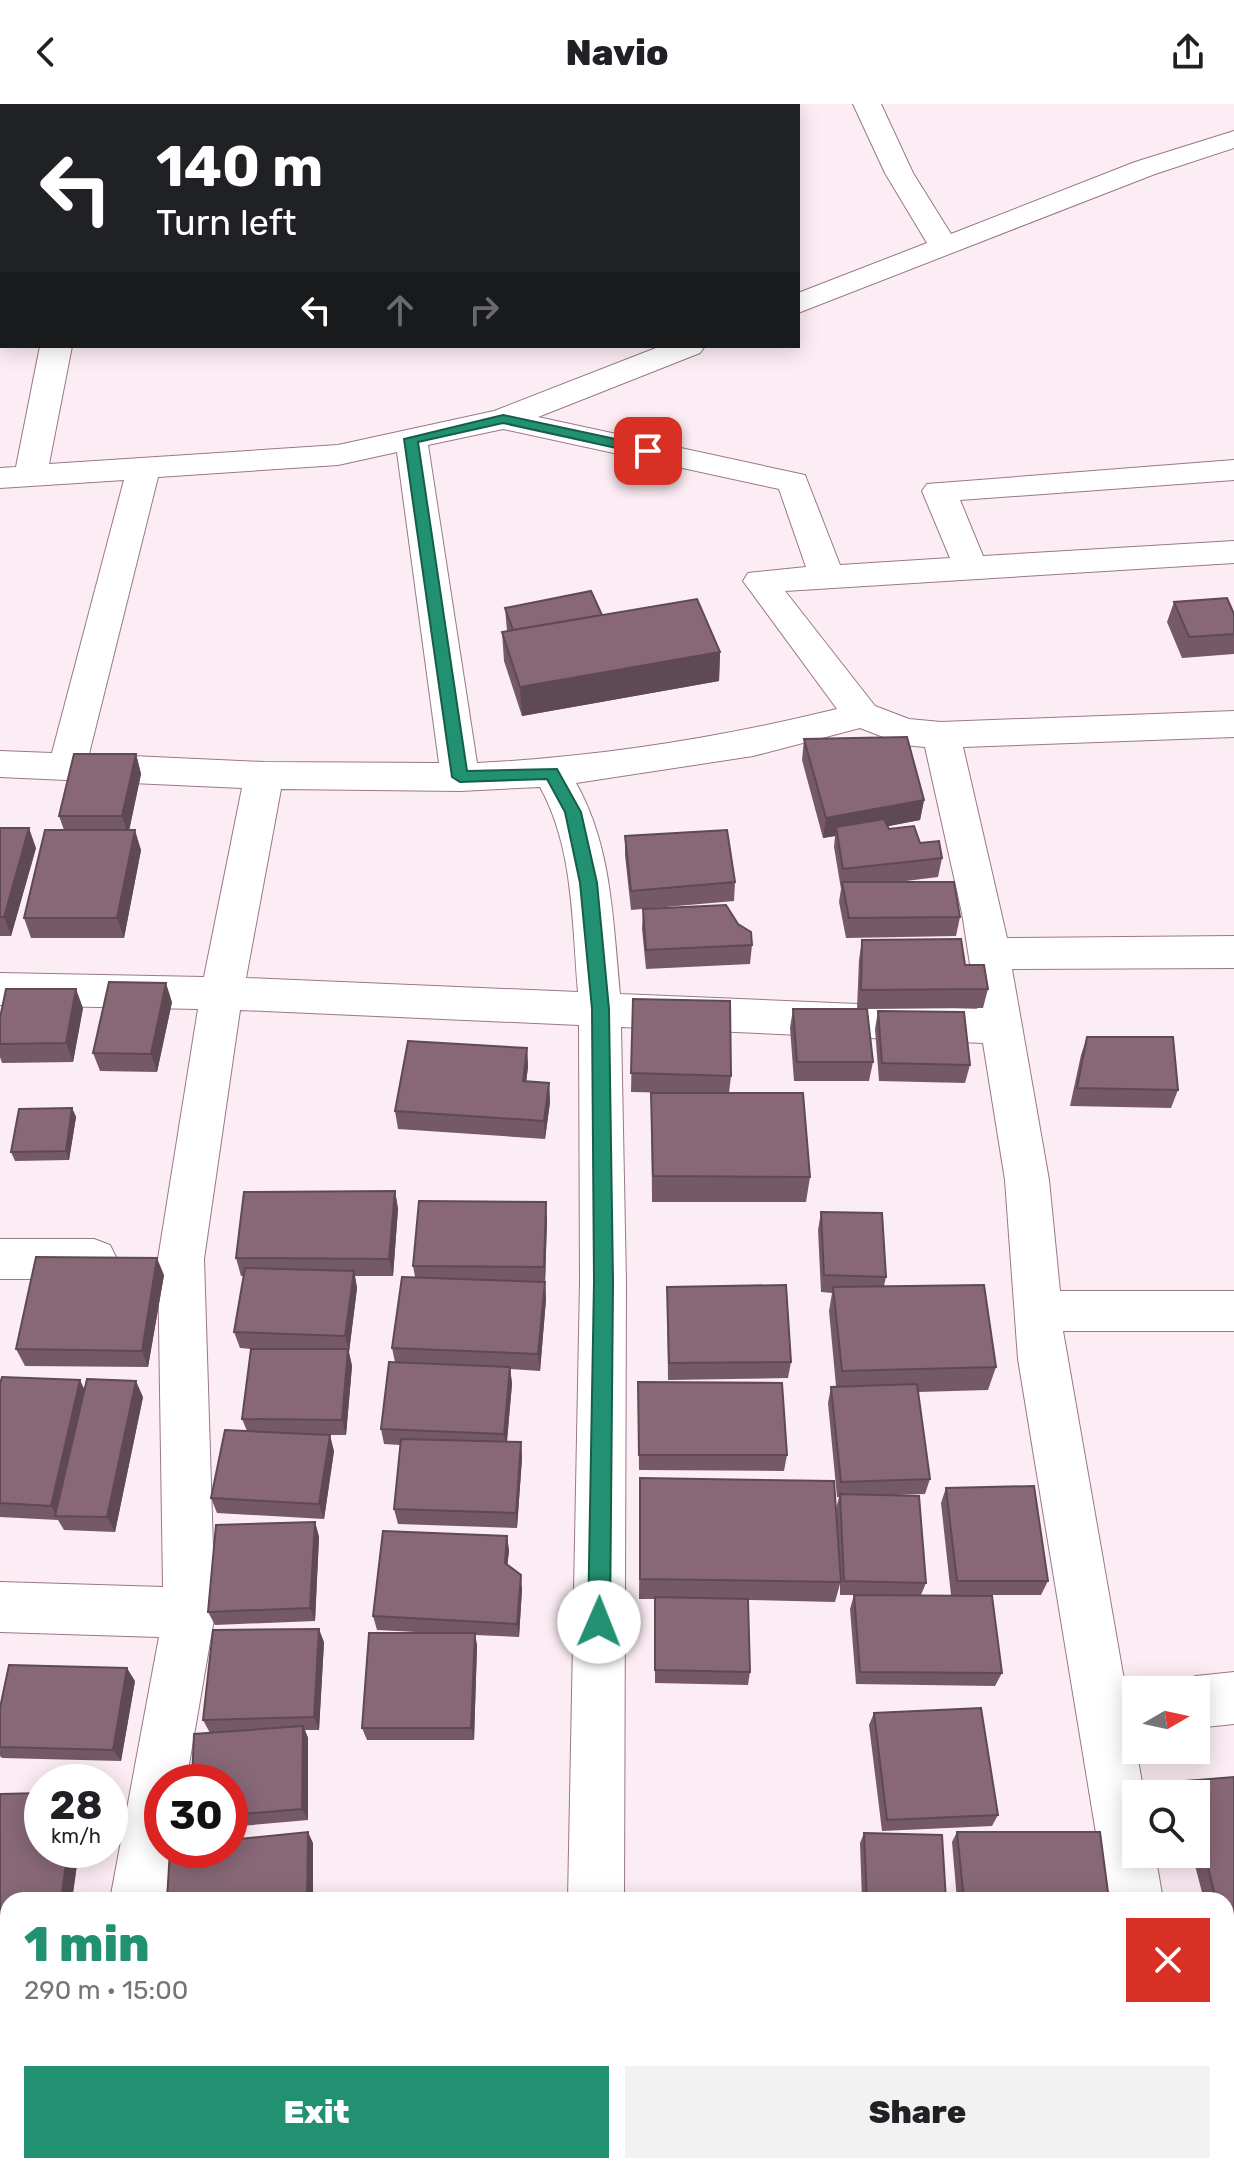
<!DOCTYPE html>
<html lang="en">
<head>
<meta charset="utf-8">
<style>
  body { margin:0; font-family:Rubik,sans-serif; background:#f2f2f2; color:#202124; height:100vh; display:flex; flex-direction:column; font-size:30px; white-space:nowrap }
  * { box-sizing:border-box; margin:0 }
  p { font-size:26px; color:#757577 }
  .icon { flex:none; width:44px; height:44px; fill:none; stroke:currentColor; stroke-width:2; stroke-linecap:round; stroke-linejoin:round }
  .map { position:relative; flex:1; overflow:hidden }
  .sheet { position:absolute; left:0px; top:1788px; width:1234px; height:282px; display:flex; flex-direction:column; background:#fff; border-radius:24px 24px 0 0; box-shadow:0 4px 20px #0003 }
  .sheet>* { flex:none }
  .top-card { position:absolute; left:0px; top:0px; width:800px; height:244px; box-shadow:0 4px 20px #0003; background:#202124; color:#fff; overflow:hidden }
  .needle { width:52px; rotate:81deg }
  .fabs { position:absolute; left:1122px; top:1572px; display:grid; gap:16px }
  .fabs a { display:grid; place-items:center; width:88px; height:88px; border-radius:0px; background:#fff; box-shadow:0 4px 20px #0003; font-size:40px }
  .speed { position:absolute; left:24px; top:1660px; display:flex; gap:16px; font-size:40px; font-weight:700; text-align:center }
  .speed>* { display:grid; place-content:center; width:104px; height:104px; border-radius:50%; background:#fff; box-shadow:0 4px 20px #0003; line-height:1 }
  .speed small { font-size:20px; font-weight:400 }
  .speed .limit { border:12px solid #d22; background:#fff; color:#111 }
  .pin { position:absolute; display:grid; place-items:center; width:68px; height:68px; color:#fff; margin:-34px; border-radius:16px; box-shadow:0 4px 12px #0006 }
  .me { position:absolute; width:88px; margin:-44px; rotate:1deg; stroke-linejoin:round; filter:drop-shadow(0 0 6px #0008) }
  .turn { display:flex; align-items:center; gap:28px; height:168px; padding:0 24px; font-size:36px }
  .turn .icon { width:104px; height:104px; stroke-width:2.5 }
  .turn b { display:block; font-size:56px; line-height:68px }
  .lanes { display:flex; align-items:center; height:76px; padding:0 24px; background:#0003; justify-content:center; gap:40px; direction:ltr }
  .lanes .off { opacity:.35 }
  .round { display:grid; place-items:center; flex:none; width:84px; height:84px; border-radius:0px; background:#f2f2f2 }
  .head { display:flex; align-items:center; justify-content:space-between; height:136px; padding:0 24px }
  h1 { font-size:48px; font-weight:800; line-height:60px; color:#229172 }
  .cta { display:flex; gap:16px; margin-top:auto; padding:16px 24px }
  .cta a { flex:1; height:92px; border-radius:0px; background:#229172; color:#fff; font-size:32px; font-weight:800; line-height:92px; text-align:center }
  .cta a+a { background:#f2f2f2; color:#202124 }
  header { display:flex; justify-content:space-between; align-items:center; height:104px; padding:0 24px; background:#fff; font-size:36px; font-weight:800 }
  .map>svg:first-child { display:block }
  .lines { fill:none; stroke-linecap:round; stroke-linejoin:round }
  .minor-casing { stroke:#997887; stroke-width:2 }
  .minor { fill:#fff; fill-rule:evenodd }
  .wall { fill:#755966 }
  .shaded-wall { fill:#5f4953 }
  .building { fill:#886877; stroke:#5f4953; stroke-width:2 }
  .route { fill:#229172; stroke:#165e4a; stroke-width:2 }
</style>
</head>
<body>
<header><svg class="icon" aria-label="back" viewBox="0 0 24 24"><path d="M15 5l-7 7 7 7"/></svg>Navio<svg class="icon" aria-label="share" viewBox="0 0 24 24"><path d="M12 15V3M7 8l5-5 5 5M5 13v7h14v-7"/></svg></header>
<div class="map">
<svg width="1234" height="2069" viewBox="0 0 1234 2069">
  <rect width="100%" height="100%" fill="#fcedf4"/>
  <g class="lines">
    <g class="minor-casing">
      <g id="minor">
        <polygon points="89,0 117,0 88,2"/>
        <rect x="390" y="0" width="28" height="2"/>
        <rect x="608" y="0" width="28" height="2"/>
        <polygon points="853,0 881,0 913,69 951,130 1135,58 1234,27 1234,44 1155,70 798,209 798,189 927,139 885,69"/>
        <rect x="0" y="29" width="2" height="16"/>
        <path d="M40 242H72L49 360 338 341 494 307 661 242H705L700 249 538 313 805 371 840 461 950 454 922 387 927 380 1234 356V376L960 396 983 452 1234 437V459L785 487 875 602 909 615 941 618 1234 607V633L963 643 1007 834 1234 832V864L1012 865 1049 1076 1060 1187H1234V1227H1063L1144 1690H1136V1750H1155L1163 1796H1107L1018 1255 1005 1076 983 939 621 923 626 1178 624 1796H568L580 1178 579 921 240 906 204 1155 215 1509 186 1678H162V1746H175L166 1796H110L159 1533 0 1528V1478L163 1483 158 1155 198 905 0 901V869L204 873 242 684 0 673V647L52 649 124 376 0 384V364L16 363ZM503 325 779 385 806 463 748 469 743 477 837 605C719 634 598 653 477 659L428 341ZM397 348 439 659 264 658 89 650 158 373 338 361ZM860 624 904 641 925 643 962 809 977 905 620 890C613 818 612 742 576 679L753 652ZM540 683C574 744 572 820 578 888L246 874 281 685 460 687Z"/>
        <polygon points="0,1135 94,1135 110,1141 117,1155 110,1169 94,1175 0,1175"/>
        <polygon points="1234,1568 1234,1620 1196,1624 1196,1586 1174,1586 1177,1579 1196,1572"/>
        <polygon points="8,1968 8,2028 0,2029 0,1969"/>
        <rect x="1226" y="1974" width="8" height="60"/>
        <polygon points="75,2062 135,2062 134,2069 74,2069"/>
        <polygon points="1151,2062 1211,2062 1212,2069 1152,2069"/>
      </g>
    </g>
    <use href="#minor" class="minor"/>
  </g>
  <g class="wall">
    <polygon points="1174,498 1234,510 1234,550 1182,554 1167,518"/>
    <polygon points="505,504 602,511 720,548 719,577 522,612 504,557 502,528 507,527"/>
    <polygon points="804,635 924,696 920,716 888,722 889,725 920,739 942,754 938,773 898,778 960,813 956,832 846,834 839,798 841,785 834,743 835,732 823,734 802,656"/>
    <polygon points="136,650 141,670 129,726 141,746 124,834 31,834 24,814 64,726 59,712"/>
    <polygon points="0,724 36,744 11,832 0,832"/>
    <polygon points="625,732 735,778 734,797 631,806 625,751"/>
    <polygon points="643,805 738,820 752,841 750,860 646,865 642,825"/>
    <polygon points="862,836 965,861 988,885 983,904 867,905 873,958 869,977 794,977 790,924 793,905 857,905 859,856"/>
    <polygon points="633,895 731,972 729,989 810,1073 806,1098 652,1098 651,989 683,989 631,988"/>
    <polygon points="172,898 157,968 100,967 93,949"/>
    <polygon points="83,904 73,958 2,959 0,953 0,914"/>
    <polygon points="878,907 970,961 965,979 879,977 875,925"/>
    <polygon points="1087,933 1178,986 1171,1004 1070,1002 1081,951"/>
    <polygon points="527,944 528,963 526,978 549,979 550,998 545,1035 398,1025 395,1007"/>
    <polygon points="72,1004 76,1013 69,1056 15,1057 11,1048"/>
    <polygon points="395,1087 398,1105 393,1172 355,1172 357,1184 349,1248 352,1262 346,1331 323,1331 334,1347 324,1415 217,1409 211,1394 247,1327 242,1315 251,1245 240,1244 234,1228 244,1172 241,1172 236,1154"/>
    <polygon points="821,1108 886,1173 884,1182 996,1263 988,1286 918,1288 930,1375 925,1390 895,1391 926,1479 921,1491 1002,1569 995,1582 856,1580 850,1505 854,1491 866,1491 840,1491 840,1480 835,1498 748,1496 750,1568 748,1581 655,1579 655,1495 639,1495 640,1374 836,1405 839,1393 837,1393 828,1299 831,1283 836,1282 829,1207 832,1189 821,1188 818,1126"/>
    <polygon points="547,1115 545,1180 546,1195 540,1267 510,1265 512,1280 507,1338 521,1338 522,1354 517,1424 398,1420 394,1405 400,1341 384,1340 381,1325 395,1258 392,1244 415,1173 413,1162"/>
    <polygon points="164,1171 148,1263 25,1262 16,1245"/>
    <polygon points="667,1183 791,1258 788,1274 668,1276"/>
    <polygon points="638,1278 787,1351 784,1367 639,1366"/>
    <polygon points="0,1280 84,1285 143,1293 115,1428 64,1426 58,1416 0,1413"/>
    <polygon points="946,1384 1048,1477 1041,1491 951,1491 941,1399"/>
    <polygon points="315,1418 319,1433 315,1517 215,1521 208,1508"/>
    <polygon points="507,1432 509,1447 507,1461 522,1485 519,1533 475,1531 477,1542 474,1636 367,1636 362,1624 435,1529 377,1526 373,1512"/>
    <polygon points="324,1538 319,1626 305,1626 308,1634 308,1716 230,1723 230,1678 210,1629 203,1616"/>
    <polygon points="135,1577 121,1657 2,1654 0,1652 0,1604"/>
    <polygon points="874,1609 998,1711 992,1722 882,1727 869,1621"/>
    <polygon points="1234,1673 1234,1829 1226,1830 1226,1796 1204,1796 1192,1750 1196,1750 1196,1690 1177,1690 1177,1689 1186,1677"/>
    <polygon points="0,1690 42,1746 79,1746 72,1796 8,1796 8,1814 0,1814"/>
    <polygon points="957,1728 1109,1796 957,1796 952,1738"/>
    <polygon points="864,1729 946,1796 862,1796 860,1739"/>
    <rect x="1003" y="2062" width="122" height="7"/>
  </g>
  <g class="shaded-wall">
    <polygon points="720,548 719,577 522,612 520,583"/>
    <polygon points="136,650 141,670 128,732 122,712"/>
    <polygon points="924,696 920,716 838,732 836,723 835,732 823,734 826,714"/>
    <polygon points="29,724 36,744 11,832 4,813"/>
    <polygon points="135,726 141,746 124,834 117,814"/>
    <polygon points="166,879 172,898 157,968 151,950"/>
    <polygon points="76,885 83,904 73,958 66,939"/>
    <polygon points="527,944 528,963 524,996 523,977"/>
    <polygon points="549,979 550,998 545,1035 544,1017"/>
    <polygon points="72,1004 76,1013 69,1056 66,1047"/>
    <polygon points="395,1087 398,1105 393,1172 389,1155"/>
    <polygon points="546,1098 547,1115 545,1180 544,1163"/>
    <polygon points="157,1154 164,1171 148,1263 142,1247"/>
    <polygon points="354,1167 357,1184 349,1248 345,1232"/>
    <polygon points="545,1178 546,1195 540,1267 538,1250"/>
    <polygon points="348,1245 352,1262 346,1331 342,1316"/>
    <polygon points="510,1263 512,1280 506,1346 504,1330"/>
    <polygon points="80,1276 88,1293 57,1412 51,1402"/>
    <polygon points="136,1277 143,1293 115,1428 107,1413"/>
    <polygon points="330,1331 334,1347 324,1415 319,1400"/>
    <polygon points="521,1338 522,1354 517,1424 516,1409"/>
    <polygon points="315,1418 319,1433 315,1517 310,1504"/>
    <polygon points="507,1432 509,1447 506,1473 505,1459"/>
    <polygon points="521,1471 522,1485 519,1533 517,1520"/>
    <polygon points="319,1525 324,1538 319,1626 314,1613"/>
    <polygon points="475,1529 477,1542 474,1636 471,1624"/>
    <polygon points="127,1564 135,1577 121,1657 113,1646"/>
    <polygon points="303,1622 308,1634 308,1716 302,1705"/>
    <polygon points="308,1728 313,1739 313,1796 307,1796"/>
    <polygon points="68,1746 79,1746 72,1796 61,1796"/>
    <polygon points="241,2062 248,2062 248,2069 240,2069"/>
  </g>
  <g class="building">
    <polygon points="591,487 602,511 513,526 505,504"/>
    <polygon points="1227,494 1234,510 1234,530 1189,533 1174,498"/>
    <polygon points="697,495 720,548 520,583 502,528"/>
    <polygon points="907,633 924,696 826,714 804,635"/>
    <polygon points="74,650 136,650 122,712 59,712"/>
    <polygon points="884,715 889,725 914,722 920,739 939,737 942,754 843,765 836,723"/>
    <polygon points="0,724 29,724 4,813 0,813"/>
    <polygon points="45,726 135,726 117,814 24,814"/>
    <polygon points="727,726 735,778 631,787 625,732"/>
    <polygon points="842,778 954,778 960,813 849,814"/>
    <polygon points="726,801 738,820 751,828 752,841 646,846 643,805"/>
    <polygon points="961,835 965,861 984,861 988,885 861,886 862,836"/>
    <polygon points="109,878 166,879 151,950 93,949"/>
    <polygon points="6,885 76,885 66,939 0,940 0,914"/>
    <polygon points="633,895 730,897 731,972 631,969"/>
    <polygon points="793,905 867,905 873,958 797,958"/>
    <polygon points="878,907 964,908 970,961 882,959"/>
    <polygon points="1087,933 1173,933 1178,986 1077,984"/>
    <polygon points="408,937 527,944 523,977 549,979 544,1017 395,1007"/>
    <polygon points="651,989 803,989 810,1073 653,1072"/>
    <polygon points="72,1004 66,1047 11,1048 19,1005"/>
    <polygon points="395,1087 389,1155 236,1154 244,1088"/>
    <polygon points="419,1097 546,1098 544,1163 413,1162"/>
    <polygon points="821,1108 882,1109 886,1173 824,1171"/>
    <polygon points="36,1153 157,1154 142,1247 16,1245"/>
    <polygon points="245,1164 354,1167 345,1232 234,1228"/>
    <polygon points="402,1173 545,1178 538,1250 392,1244"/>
    <polygon points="786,1181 791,1258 669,1259 667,1183"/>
    <polygon points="984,1181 996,1263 842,1267 833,1183"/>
    <polygon points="251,1245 348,1245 342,1316 242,1315"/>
    <polygon points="389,1258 510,1263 504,1330 381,1325"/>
    <polygon points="2,1273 80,1276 51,1402 0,1399 0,1280"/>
    <polygon points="87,1275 136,1277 107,1413 55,1412"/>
    <polygon points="638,1278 782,1279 787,1351 639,1351"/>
    <polygon points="917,1280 930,1375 841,1378 831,1283"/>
    <polygon points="225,1326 330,1331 319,1400 211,1394"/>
    <polygon points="401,1335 521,1338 516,1409 394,1405"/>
    <polygon points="640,1374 834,1377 841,1478 640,1475"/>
    <polygon points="1034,1382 1048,1477 957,1477 946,1384"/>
    <polygon points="840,1390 919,1392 926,1479 844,1477"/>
    <polygon points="315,1418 310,1504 208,1508 216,1421"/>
    <polygon points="383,1427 507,1432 505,1459 521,1471 517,1520 373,1512"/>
    <polygon points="854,1491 992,1492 1002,1569 860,1568"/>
    <polygon points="655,1493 748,1495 750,1568 655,1566"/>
    <polygon points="319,1525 314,1613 203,1616 213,1526"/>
    <polygon points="369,1529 475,1529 471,1624 362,1624"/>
    <polygon points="9,1561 127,1564 113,1646 0,1643 0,1604"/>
    <polygon points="981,1604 998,1711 887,1716 874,1609"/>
    <polygon points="303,1622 302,1705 230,1711 230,1678 192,1678 194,1630"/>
    <polygon points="1234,1673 1234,1820 1226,1821 1226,1796 1216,1796 1196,1715 1196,1690 1190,1690 1186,1677"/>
    <polygon points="42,1689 42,1746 68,1746 61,1796 8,1796 8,1804 0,1805 0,1690"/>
    <polygon points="308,1728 307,1796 167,1796 170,1746 230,1746 230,1736"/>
    <polygon points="957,1728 1100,1728 1109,1796 964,1796"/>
    <polygon points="864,1729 942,1731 946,1796 867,1796"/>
    <polygon points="147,2062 241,2062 240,2069 146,2069"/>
    <polygon points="526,2062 723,2062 724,2069 526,2069"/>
    <polygon points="1010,2062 1125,2062 1125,2069 1011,2069"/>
  </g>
  <polygon class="route" points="503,311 648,342 655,347 648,351 503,319 418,338 467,667 557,665 581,708 597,779 609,905 613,1178 610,1518 607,1525 599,1528 591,1525 588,1518 594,1178 592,905 580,779 565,708 547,675 460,678 452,673 404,335"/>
</svg>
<div class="fabs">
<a><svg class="needle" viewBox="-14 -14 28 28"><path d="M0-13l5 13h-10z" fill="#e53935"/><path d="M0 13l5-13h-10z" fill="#757577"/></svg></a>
<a><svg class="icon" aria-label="search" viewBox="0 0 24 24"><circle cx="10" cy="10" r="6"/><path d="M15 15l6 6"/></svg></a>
</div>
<div class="speed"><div>28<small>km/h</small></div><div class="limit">30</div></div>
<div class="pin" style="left:648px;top:347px;background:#d93025"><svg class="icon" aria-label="arrive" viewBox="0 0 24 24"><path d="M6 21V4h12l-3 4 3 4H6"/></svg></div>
<svg class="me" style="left:599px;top:1518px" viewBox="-20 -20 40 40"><circle r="19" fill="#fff"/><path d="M0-13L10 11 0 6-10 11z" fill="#229172"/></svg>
<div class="top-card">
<div class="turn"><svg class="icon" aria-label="left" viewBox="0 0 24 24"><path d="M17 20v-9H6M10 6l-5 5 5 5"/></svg><div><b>140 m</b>Turn left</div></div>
<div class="lanes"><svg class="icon" aria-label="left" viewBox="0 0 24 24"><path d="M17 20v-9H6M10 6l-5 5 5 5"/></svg><svg class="icon off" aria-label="ahead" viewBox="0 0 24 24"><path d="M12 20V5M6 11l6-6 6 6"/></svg><svg class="icon off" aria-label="right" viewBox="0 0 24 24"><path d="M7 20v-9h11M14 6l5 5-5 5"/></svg></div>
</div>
<section class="sheet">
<div class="head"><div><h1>1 min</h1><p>290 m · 15:00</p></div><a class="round" style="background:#d93025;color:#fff"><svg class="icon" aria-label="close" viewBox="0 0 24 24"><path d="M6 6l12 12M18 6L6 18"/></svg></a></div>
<div class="cta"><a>Exit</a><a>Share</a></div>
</section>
</div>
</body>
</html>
